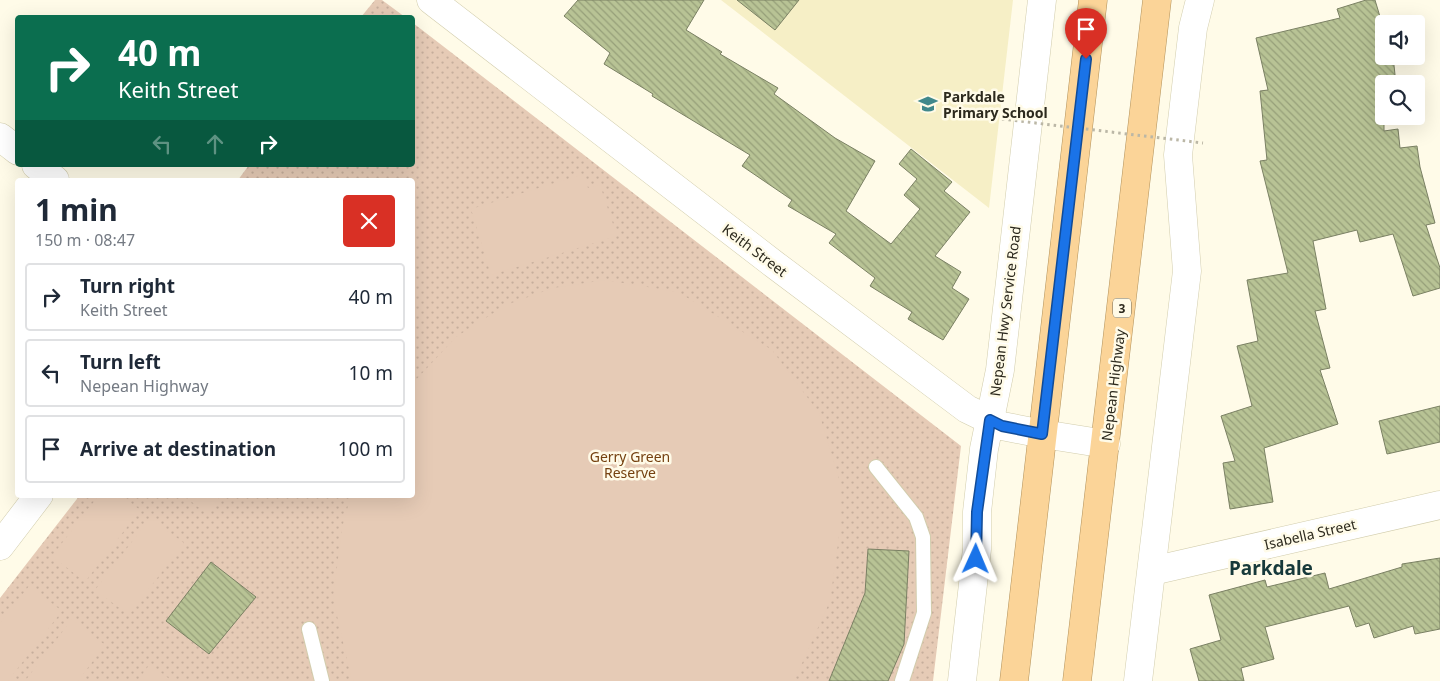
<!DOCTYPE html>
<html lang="en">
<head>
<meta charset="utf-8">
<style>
  body { margin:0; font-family:"Noto Sans",sans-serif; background:#f6f6f7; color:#1f2937; height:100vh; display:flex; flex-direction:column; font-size:19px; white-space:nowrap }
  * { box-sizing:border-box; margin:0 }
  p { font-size:16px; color:#747a83 }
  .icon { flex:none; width:28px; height:28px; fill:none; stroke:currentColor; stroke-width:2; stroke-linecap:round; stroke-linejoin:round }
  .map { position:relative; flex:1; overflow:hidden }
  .sheet { position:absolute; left:15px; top:178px; width:400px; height:320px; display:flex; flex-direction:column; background:#fff; border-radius:5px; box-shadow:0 5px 20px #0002 }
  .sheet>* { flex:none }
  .hud { position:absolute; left:15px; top:15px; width:400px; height:152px; border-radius:5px; box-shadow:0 5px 20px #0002; background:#0b6e4f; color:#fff; overflow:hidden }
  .fabs { position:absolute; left:1375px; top:15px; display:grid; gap:10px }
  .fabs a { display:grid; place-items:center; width:50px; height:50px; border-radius:5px; background:#fff; box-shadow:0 5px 20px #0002; font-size:25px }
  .pin { position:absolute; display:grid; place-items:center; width:42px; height:42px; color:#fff; margin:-51px -21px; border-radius:50% 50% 50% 0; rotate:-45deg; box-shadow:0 0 5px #0007 }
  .pin .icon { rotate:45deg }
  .me { position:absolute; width:55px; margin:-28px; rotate:1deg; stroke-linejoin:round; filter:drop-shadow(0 0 4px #0008) }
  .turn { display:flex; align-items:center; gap:18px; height:105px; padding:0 20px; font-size:22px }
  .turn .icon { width:65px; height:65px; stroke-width:2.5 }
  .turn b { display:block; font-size:35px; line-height:42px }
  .lanes { display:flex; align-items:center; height:48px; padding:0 20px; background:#0003; justify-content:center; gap:25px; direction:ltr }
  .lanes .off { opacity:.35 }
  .round { display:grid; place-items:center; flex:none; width:52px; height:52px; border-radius:5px; background:#f6f6f7 }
  .headline { display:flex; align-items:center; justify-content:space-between; height:85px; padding:0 20px }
  h1 { font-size:30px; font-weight:700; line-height:38px }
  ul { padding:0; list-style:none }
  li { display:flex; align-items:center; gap:15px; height:68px; margin:0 10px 8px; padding:0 10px; border:2px solid #e0e1e3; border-radius:5px }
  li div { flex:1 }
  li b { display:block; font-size:19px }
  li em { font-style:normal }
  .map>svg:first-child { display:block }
  .built { fill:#f6efc6 }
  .park { fill:url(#park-dots) }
  .garden { fill:#e6cbb6 }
  .building { fill:url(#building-back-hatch); stroke:#7a8063 }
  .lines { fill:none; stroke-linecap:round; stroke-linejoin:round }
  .service-casing { stroke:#d2cdad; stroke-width:16 }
  .minor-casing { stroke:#d2cdad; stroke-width:29 }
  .trunk-casing { stroke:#b2925c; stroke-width:29 }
  .service { stroke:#fff; stroke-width:14 }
  .minor { stroke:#fff; stroke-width:28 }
  .trunk { stroke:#fbd498; stroke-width:28 }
  .path-bridge { stroke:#bbb7a6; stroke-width:3; stroke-dasharray:2.5 4; stroke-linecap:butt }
  .route-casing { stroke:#114b97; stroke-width:12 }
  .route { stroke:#1a73e8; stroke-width:9 }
  .labels { text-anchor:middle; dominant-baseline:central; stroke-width:5; stroke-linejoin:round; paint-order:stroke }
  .shield { fill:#fffbe8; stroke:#6c695b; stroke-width:1 }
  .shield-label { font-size:12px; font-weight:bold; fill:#2d2a1e }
  .poi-label { font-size:14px; font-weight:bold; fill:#2d2a1e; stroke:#fffbe8; text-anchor:start }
  .street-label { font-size:14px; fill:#2d2a1e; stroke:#fffbe8 }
  .park-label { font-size:14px; fill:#754110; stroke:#fffbe8 }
  .district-label { font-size:19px; font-weight:bold; fill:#16393a; stroke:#fffbe8 }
</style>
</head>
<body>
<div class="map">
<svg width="1440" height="681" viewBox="0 0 1440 681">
  <defs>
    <pattern id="park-dots" width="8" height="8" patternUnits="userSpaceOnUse" patternTransform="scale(1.25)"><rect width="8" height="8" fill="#e6cbb6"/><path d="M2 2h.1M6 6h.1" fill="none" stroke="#c6ae9c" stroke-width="1.8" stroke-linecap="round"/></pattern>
    <pattern id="building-back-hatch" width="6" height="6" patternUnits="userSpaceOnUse" patternTransform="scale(1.25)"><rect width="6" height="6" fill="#b8c395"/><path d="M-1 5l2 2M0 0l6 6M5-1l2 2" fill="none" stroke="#969f79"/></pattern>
  </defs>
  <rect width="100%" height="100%" fill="#fffbe8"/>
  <polygon class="built" points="721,0 1013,0 989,208"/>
  <g class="park">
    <polygon points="375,0 382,0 405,17 361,17"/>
    <polygon points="413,23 961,446 933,681 0,681 0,598 80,495 412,495 412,180 238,180 249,165 412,165"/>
  </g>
  <g class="garden">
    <polygon points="584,174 588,188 600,185 617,236 491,275 471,209"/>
    <polygon points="605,280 678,292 772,350 819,413 839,479 839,536 830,601 799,670 793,681 354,681 351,677 333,598 342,528 351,495 412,495 413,383 456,337 506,305 553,288"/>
    <polygon points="99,495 121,495 140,510 85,582 52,556"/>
    <polygon points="183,495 221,495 207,514"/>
    <polygon points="150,518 184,543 129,615 95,590"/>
    <polygon points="29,586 62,611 8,681 0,677 0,623"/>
    <polygon points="72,619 105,645 78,681 25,681"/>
    <polygon points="150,664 172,681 137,681"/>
  </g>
  <g class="building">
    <polygon points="578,0 704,0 686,30 722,52 720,54 778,88 774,94 835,138 875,161 846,211 891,244 920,209 904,195 917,179 899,164 911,149 952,182 944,191 970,212 935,256 961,272 952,288 969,299 943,340 908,319 912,312 870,286 875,278 829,243 836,234 788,206 792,200 742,166 750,155 652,96 653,94 604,64 610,53 564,16"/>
    <polygon points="737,0 799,0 775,30"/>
    <polygon points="1366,0 1375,0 1384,30 1384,56 1393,56 1396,84 1384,84 1384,131 1398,129 1400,148 1417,146 1420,167 1435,223 1426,225 1440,268 1440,288 1413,296 1393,234 1360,242 1357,230 1313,241 1326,309 1315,311 1330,368 1320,370 1338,424 1264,448 1273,502 1230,509 1223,463 1235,461 1221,416 1252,406 1237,346 1258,341 1247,280 1288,273 1260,161 1267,160 1260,91 1268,90 1256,38 1340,18 1337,9"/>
    <polygon points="1440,406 1440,442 1387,454 1379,421"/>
    <polygon points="868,549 909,551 904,644 888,681 829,681 865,593"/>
    <polygon points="1440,558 1440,629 1415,634 1413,626 1374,638 1369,623 1356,627 1349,606 1265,627 1274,659 1241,668 1244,681 1199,681 1190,649 1221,640 1209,595 1265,580 1267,587 1325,573 1329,589 1402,567 1402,564"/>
    <polygon points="211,562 256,597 209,654 166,621"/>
  </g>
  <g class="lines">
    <g class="service-casing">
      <g id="service">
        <polyline points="876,467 916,517 923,537 924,613 902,681"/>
        <polyline points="309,629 322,681"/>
      </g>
    </g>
    <g class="minor-casing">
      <g id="minor">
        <polyline points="431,0 775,265 967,409 1002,426 1043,434 1106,444"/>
        <polyline points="0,137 18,151"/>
        <polyline points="36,165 55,180"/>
        <polyline points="0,546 39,495"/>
        <polyline points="1152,571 1440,505"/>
        <polyline points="962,681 977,549 977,512 984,449 1000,370 1042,0"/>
        <polyline points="1138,681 1187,271 1178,155 1193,28 1200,0"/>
      </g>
    </g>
    <g class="trunk-casing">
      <g id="trunk">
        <polyline points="1014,681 1093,0"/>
        <polyline points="1077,681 1157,0"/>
      </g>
    </g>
    <use href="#service" class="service"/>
    <use href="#minor" class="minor"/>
    <use href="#trunk" class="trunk"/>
    <polyline class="path-bridge" points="1002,119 1203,143"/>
  </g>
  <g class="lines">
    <g class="route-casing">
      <polyline id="route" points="976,559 977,512 990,420 1002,426 1042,434 1086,59"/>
    </g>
    <use href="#route" class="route"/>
  </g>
  <defs>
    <g id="school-bare" transform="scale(1.5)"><path d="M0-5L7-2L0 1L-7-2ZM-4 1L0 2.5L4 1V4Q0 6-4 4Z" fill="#40888b" stroke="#fffbe8" stroke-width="2.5" paint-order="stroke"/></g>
  </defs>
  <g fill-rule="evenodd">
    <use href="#school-bare" x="928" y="104"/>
  </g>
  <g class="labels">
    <rect class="shield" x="1113" y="298.5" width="18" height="19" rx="4"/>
    <g class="shield-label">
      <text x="1122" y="308">3</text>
    </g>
    <g class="poi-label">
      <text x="943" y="96">Parkdale<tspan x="943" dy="16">Primary School</tspan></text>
    </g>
    <g class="street-label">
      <text transform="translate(755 250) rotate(37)">Keith Street</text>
      <text transform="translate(1005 311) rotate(-83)">Nepean Hwy Service Road</text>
      <text transform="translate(1113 385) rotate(-83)">Nepean Highway</text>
      <text transform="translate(1310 534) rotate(-13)">Isabella Street</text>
    </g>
    <g class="park-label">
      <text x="630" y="456">Gerry Green<tspan x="630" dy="16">Reserve</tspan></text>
    </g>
    <g class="district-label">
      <text x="1271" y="568">Parkdale</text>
    </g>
  </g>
</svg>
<div class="fabs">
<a><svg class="icon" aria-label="sound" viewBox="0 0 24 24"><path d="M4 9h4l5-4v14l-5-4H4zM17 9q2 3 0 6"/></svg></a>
<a><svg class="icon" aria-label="search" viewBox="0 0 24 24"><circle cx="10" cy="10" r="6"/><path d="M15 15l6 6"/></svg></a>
</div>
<div class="pin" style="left:1086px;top:59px;background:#d93025"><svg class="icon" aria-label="arrive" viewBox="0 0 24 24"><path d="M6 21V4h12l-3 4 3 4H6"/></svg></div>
<svg class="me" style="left:976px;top:559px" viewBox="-20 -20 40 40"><path d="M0-17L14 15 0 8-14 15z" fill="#1a73e8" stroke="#fff" stroke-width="4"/></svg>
<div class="hud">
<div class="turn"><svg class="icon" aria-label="right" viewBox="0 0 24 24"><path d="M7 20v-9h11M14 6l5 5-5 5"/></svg><div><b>40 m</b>Keith Street</div></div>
<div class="lanes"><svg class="icon off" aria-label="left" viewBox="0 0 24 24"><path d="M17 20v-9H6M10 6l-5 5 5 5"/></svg><svg class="icon off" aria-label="ahead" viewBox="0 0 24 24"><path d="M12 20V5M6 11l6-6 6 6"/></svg><svg class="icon" aria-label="right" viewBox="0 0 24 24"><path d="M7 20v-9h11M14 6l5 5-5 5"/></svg></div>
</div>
<section class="sheet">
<div class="headline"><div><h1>1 min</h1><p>150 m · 08:47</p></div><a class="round" style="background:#d93025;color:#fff"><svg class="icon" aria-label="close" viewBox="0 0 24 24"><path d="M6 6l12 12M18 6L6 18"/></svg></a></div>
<ul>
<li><svg class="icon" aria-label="right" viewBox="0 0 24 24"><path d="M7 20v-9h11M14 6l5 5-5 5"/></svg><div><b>Turn right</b><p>Keith Street</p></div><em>40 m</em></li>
<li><svg class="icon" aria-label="left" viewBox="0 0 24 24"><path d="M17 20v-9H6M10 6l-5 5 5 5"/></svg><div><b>Turn left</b><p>Nepean Highway</p></div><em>10 m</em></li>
<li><svg class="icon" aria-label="arrive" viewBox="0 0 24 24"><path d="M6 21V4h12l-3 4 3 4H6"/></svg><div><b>Arrive at destination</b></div><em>100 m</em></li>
</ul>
</section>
</div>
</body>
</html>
